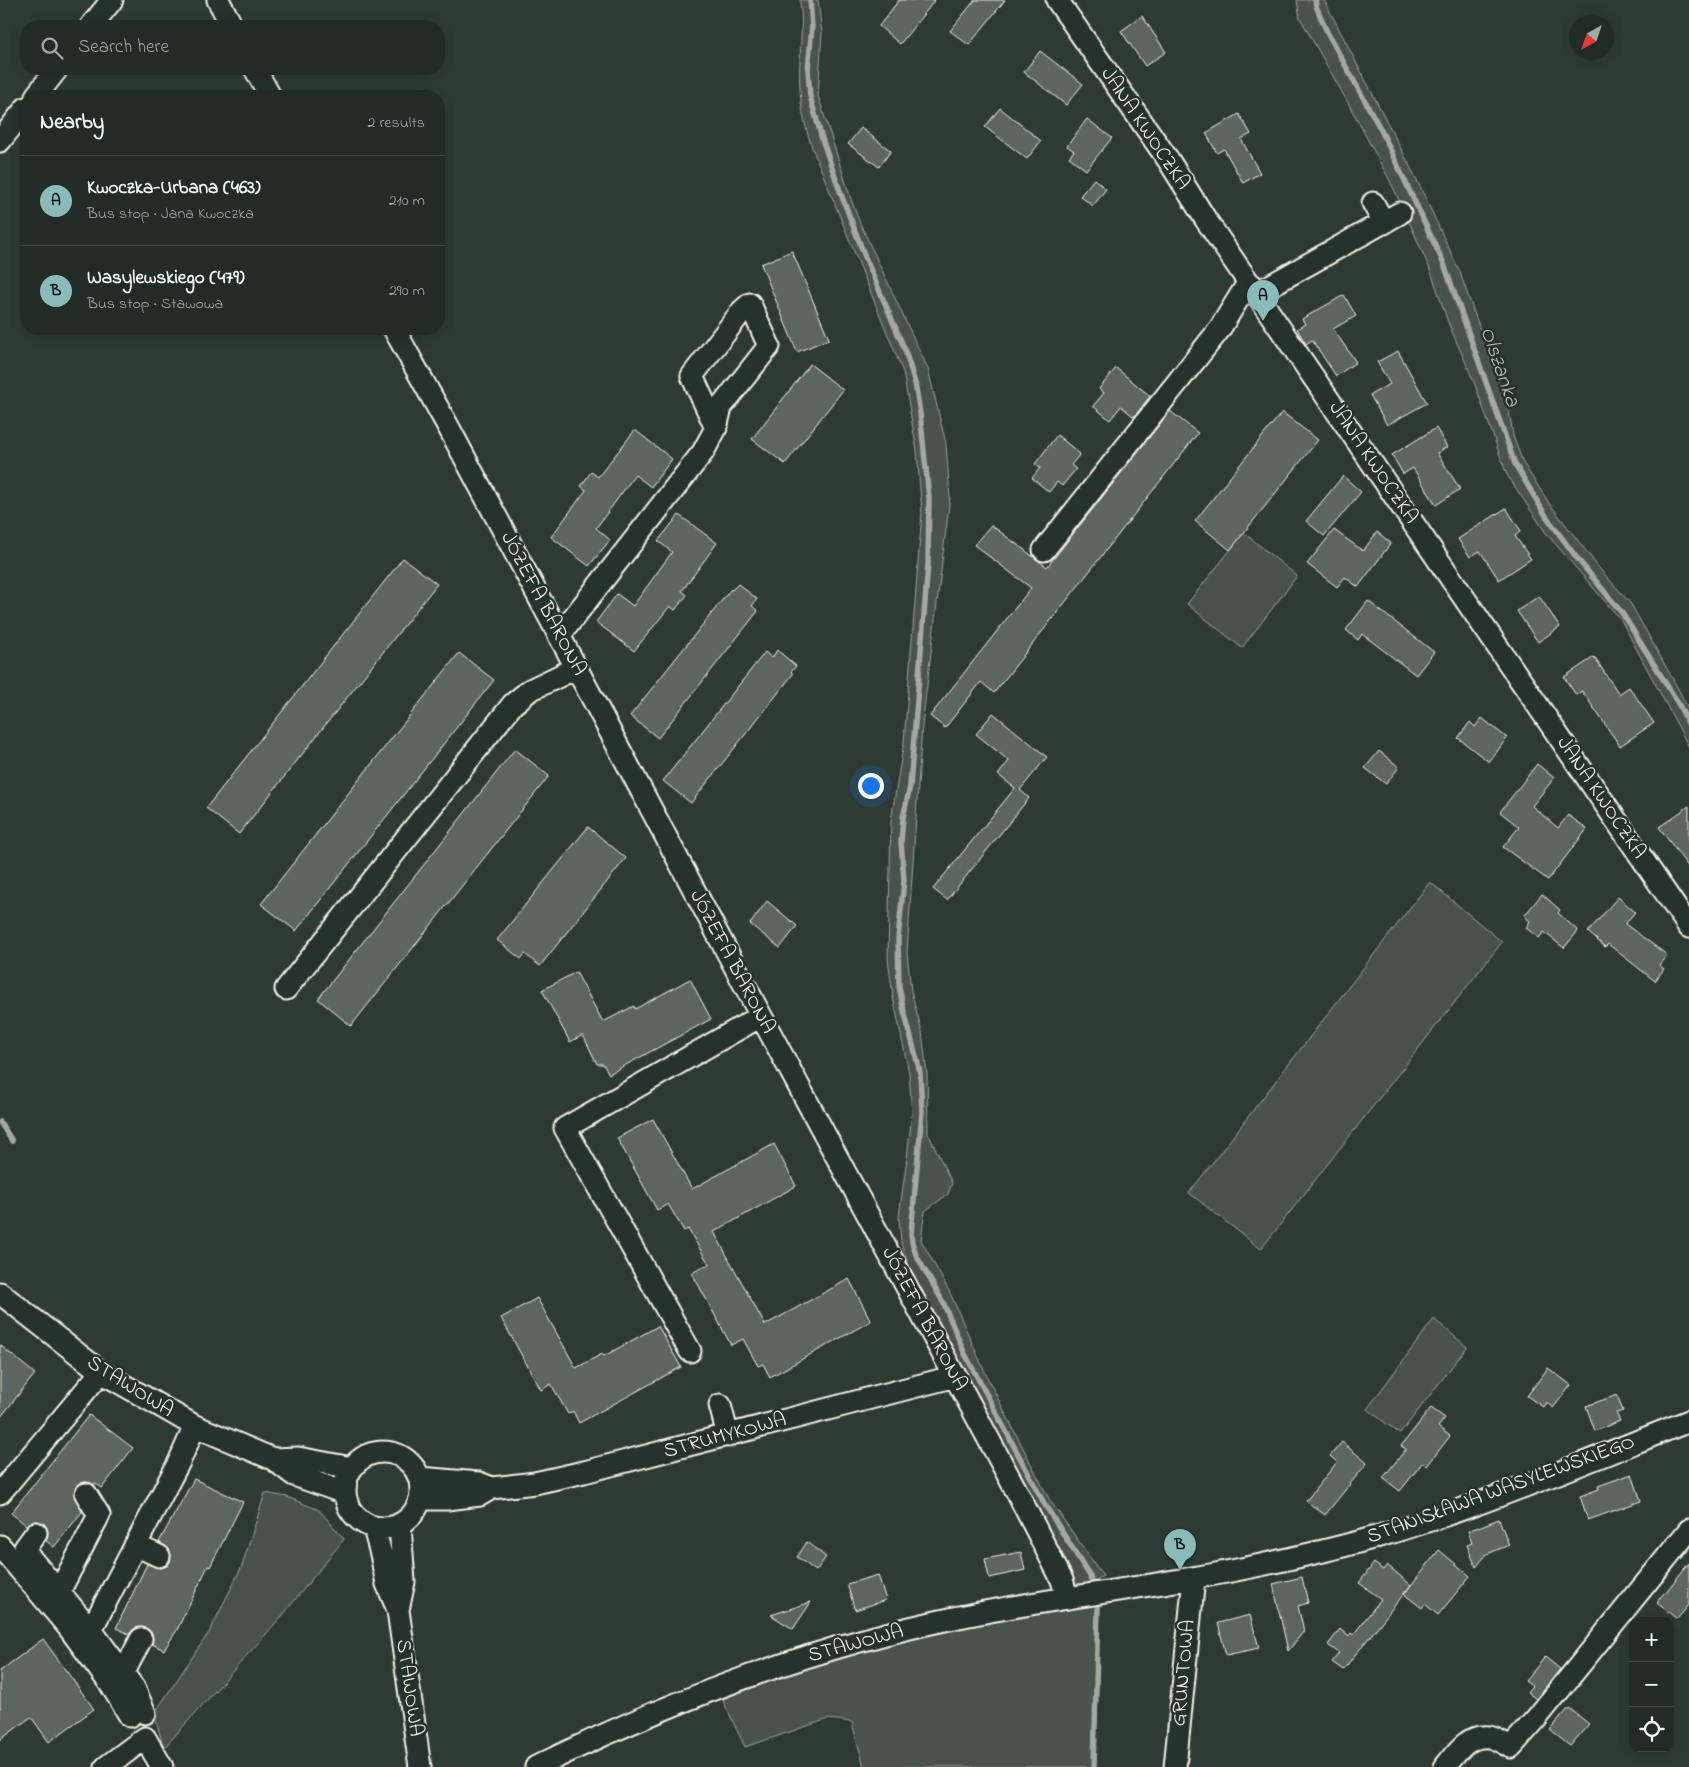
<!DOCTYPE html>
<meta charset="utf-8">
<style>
:root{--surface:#222c27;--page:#2e3833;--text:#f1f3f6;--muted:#a2a7a7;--line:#3f4844;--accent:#8bbbb9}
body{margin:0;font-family:"Indie Flower",sans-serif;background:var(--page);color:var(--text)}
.controls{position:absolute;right:15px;bottom:15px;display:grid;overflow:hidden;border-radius:10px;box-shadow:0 2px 12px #0003}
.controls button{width:45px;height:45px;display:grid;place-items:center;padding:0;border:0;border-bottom:1px solid var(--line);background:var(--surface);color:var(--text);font:25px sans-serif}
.compass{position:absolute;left:1569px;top:15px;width:45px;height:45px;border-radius:50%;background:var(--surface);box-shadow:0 2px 12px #0003;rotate:220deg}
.you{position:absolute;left:870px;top:785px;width:18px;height:18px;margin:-12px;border:4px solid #fff;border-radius:50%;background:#1a73e8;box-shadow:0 0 0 8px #1a73e833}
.badge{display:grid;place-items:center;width:32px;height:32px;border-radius:50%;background:var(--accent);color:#111;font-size:16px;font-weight:700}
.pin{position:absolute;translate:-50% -41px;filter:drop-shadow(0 1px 2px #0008)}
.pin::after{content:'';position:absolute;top:26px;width:18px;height:15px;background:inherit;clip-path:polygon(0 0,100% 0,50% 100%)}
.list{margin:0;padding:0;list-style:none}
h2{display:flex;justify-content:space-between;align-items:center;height:65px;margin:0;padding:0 20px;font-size:21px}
h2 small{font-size:16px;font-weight:400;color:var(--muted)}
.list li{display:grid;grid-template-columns:32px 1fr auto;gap:15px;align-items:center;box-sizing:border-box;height:90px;padding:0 20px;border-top:1px solid var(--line)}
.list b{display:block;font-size:19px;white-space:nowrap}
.list p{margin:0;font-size:16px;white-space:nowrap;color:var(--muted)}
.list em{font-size:16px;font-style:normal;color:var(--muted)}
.icon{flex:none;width:28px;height:28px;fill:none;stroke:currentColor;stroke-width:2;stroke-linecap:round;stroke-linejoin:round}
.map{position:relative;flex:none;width:1689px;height:1767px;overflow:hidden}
.search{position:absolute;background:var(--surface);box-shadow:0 2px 12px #0003;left:20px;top:20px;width:425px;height:55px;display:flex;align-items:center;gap:12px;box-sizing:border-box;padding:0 18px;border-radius:20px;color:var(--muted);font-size:19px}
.panel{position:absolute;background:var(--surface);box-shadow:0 2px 12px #0003;left:20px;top:90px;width:425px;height:245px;border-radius:20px}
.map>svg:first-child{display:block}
.green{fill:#48524c;stroke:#9ea29a}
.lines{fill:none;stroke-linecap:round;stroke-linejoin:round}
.stream{stroke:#a4a8a0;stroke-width:5.5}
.building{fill:#5c655e;stroke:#f4f1e8}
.minor-casing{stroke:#f4f1e8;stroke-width:25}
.minor{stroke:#26332d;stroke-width:21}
.labels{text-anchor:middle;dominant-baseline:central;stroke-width:5;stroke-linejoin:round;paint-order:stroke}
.street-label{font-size:21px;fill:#f4f1e8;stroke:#26332d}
.water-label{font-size:22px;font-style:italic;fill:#b8bab2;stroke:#26332d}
</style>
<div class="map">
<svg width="1689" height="1767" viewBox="0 0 1689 1767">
<rect width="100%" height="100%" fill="#2e3b34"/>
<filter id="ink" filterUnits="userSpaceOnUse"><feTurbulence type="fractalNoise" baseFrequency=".02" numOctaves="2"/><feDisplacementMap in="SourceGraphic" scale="10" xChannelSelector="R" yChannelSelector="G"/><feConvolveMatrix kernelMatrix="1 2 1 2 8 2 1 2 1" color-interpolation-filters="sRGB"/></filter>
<g filter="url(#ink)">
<path class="green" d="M800,0H818L822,33L818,96L852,202L860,223L928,369L946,444L950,497L922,726L907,952L911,991L922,1032L927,1074L928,1133L952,1183L948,1194L925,1211L921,1240L950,1293L988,1379L1049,1499L1103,1576L1067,1597L1098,1607L1094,1767H864L852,1722L828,1719L745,1747L717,1688L1066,1597L914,1280L901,1243L899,1216L907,1158L912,1114L909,1073L893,997L888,958L891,820L904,742L922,512L917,451L903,372L813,150C806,130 801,111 800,89C798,60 804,30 800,0Z
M1297,0H1324L1416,178L1459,270L1509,411L1513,436L1523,463L1549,503L1599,568L1631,604L1676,685L1689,710V747L1621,620L1546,533L1507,475L1474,382L1448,322L1431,272L1407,217L1390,181L1347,101L1300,18Z
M1244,533L1297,576L1242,648L1187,604Z
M1430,882L1502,942L1261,1249L1189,1193Z
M1434,1319L1467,1347L1400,1434L1367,1409Z
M265,1493L287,1497L319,1510L344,1539L282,1616L164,1748L154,1714L210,1631L242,1566Z"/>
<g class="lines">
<path class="stream" d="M810,0L812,26L808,70L810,96L822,139L841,194L865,257L905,350L915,383L920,413L929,498L928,565L910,786L903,818L901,842L904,880L898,939L899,986L903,1007L920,1072L922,1112L911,1233L912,1242L916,1255L943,1302L964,1352L1045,1505L1090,1576L1098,1607L1094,1767
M1315,0L1316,6L1327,32L1381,130L1444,264L1515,464L1546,516L1576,557L1622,613L1678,703L1689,725
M0,1122L12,1141"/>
</g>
<path class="building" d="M899,0H935L900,44L879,26Z
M975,0H1005L969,45L950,31Z
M1142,16L1166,52L1145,66L1121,31Z
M1040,51L1083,84L1066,105L1024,72Z
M1000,108L1041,141L1027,159L985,127Z
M1239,114L1251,134L1241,139L1260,173L1243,183L1224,149L1217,153L1206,133Z
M1087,119L1112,138L1086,170L1069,157L1074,151L1067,146Z
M861,128L891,151L879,167L848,144Z
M1094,179L1106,189L1093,206L1080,196Z
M792,251L829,339L797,352L761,264Z
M1344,295L1356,316L1333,329L1356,362L1336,376L1312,340L1306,344L1297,329L1305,324L1302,319Z
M1398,351L1427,403L1387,425L1370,395L1390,384L1377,362Z
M810,364L843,390L785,464L752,439Z
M1116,368L1150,396L1134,417L1121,406L1110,420L1093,406L1104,393L1099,389Z
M1170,411L1198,433L994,693L981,682L945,728L930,716L1031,588L974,545L991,525L1047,567Z
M1282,412L1318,440L1230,550L1195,521Z
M1436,428L1447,447L1437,453L1460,489L1436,505L1413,468L1403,474L1392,455Z
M635,430L672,459L651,487L635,475L596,528L610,540L589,566L551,537L586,490L581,486L591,472L598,477Z
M1057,435L1080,454L1071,465L1076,469L1062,486L1057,482L1049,492L1032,478L1040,468L1035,464Z
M1343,476L1361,492L1324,536L1306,521Z
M1506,508L1521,531L1515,536L1531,559L1499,580L1480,551L1470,557L1458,539Z
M679,515L717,543L682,591L687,595L675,610L670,606L634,651L596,622L617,594L633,606L672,552L658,541Z
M1334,530L1363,551L1377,532L1391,543L1358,587L1345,577L1337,587L1307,564Z
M403,558L437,584L239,834L206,808Z
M738,584L757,599L752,606L758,611L658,738L630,716L731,589L732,590Z
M1539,596L1560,627L1538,642L1517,611Z
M1368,601L1434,652L1416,675L1362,634L1358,640L1346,630Z
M777,650L796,666L791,672L793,674L691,803L663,781L765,652L772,658Z
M459,653L494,680L296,931L261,904Z
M1594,657L1619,694L1629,687L1654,723L1620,746L1582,691L1576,695L1564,677Z
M993,713L1047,757L1020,790L1029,798L947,900L933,889L1015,788L998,775L1009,761L976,734Z
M1482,718L1507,738L1489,762L1458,738L1470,722L1475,727Z
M515,749L549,776L351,1026L318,999Z
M1379,751L1399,767L1386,784L1365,768Z
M1537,764L1554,778L1532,806L1558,828L1568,815L1587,829L1548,880L1503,847L1519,827L1500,812Z
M1689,806V868L1659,827Z
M588,827L626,858L540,966L525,954L521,959L497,940Z
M1542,894L1560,910L1558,913L1578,931L1564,948L1544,932L1539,938L1526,928L1530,921L1524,916Z
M1618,897L1635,912L1625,924L1667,955L1659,965L1664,969L1655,981L1608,944L1605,947L1588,932Z
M767,901L797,926L780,948L750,924Z
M576,972L603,1022L634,1006L635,1009L690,979L711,1019L609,1074L603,1064H597L583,1035L570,1042L542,990Z
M653,1119L692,1189L774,1144L796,1186L714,1232L765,1325L849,1279L871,1321L770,1377L763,1364L758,1366L743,1339L731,1345L692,1273L709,1264L688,1229L684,1231L668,1204L657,1210L617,1138Z
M537,1298L576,1368L602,1354L604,1356L658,1326L681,1367L579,1423L573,1411L568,1414L551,1384L541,1390L501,1318Z
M0,1345L35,1374L0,1418Z
M1548,1368L1571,1385L1553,1408L1546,1402L1543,1407L1527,1396Z
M1617,1395L1623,1411L1616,1413L1620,1421L1595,1431L1586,1406Z
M1431,1408L1445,1418L1438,1427L1450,1436L1427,1466L1423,1462L1400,1491L1383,1478L1406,1449L1401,1446Z
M89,1415L133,1448L102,1488L95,1483L94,1485L86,1482L80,1483L75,1488L74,1495L82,1512L54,1547L46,1541L48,1534L47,1528L44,1523L37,1521L31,1522L26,1525L11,1513Z
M1342,1442L1367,1463L1325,1515L1306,1501L1337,1462L1330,1456Z
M1632,1474L1641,1501L1588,1520L1580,1496L1599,1489L1598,1486Z
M194,1479L243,1502L210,1567L208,1566L177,1630L164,1650L152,1644L153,1639L152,1633L146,1628L141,1627L135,1628L129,1634L116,1628L147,1564L161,1568L167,1566L170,1562L171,1555L169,1549L159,1542Z
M1499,1519L1509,1545L1487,1554L1476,1567L1467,1545L1472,1543L1468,1531Z
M807,1542L826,1557L816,1571L797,1557Z
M1439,1550L1470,1576L1438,1615L1425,1604L1422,1608L1404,1594Z
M1021,1552L1025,1570L989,1578L985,1559Z
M1374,1563L1383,1570L1387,1565L1411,1585L1343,1670L1332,1662L1339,1653L1328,1645L1340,1629L1348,1636L1351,1633L1353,1635L1381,1599L1359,1583Z
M1689,1563V1605L1677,1619L1657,1603Z
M878,1575L886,1600L855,1610L847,1584Z
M1302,1577L1308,1603L1298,1606L1304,1631L1288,1651L1273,1584Z
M811,1602L793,1629L771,1615Z
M1250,1615L1259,1648L1226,1655L1218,1623Z
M43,1639L94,1709L49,1742L31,1717L0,1740V1671Z
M1545,1657L1560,1669L1536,1699L1527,1692L1532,1686L1525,1681Z
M1569,1708L1589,1724L1570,1746L1550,1730Z"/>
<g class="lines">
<g class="minor-casing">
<path id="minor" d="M218,0L232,26
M1057,0L1169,161L1206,220L1689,927
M91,26L112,0
M255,69L270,96
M36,96L57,69
M0,141L26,108
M1373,203L1384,223
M1257,293L1400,213
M394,329L449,428L761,1016L1016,1490L1062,1580L1067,1597
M1044,550L1219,330L1243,291L1251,284
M559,636L703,452L716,428L721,407L769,346L750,304L742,311L692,376L716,428
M286,989L513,704L530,690L576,668
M0,1293L101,1372L195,1426L273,1459L294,1475L345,1493
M690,1351L565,1128L761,1016
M720,1405L728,1436
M345 1490a38 38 0 1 1 76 0a38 38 0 1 1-76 0Z
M273,1459L298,1458L352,1468
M419,1478L479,1483L492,1488
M0,1493L101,1372
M421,1499H447L480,1495L492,1488L535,1483L584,1472L956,1376
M374,1528L381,1554L387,1584L398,1610L420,1767
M36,1533L25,1548L27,1554L91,1630
M135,1545L159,1556
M0,1546L69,1628L111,1685L130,1716
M59,1592L99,1515L86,1494
M398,1610L404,1582L400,1525
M123,1674L141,1639
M145,1713L134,1688L91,1630L179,1462L195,1426
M106,1767L145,1738L162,1767
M536,1767C670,1701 812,1647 959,1617C1036,1601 1114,1592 1192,1578C1236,1571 1280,1561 1323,1551C1449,1521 1569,1468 1689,1421
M1175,1767L1194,1578
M1445,1767C1457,1752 1467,1735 1489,1737C1496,1738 1504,1744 1511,1747L1535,1720L1689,1530"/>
</g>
<use href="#minor" class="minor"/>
</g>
</g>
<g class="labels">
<g class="street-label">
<text transform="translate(1145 129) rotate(56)">JANA KWOCZKA</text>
<text transform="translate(1373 463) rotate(56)">JANA KWOCZKA</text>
<text transform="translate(543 604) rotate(62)">JÓZEFA BARONA</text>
<text transform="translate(1601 798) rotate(56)">JANA KWOCZKA</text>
<text transform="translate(732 962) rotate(62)">JÓZEFA BARONA</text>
<text transform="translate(924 1319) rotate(62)">JÓZEFA BARONA</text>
<text transform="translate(130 1387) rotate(32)">STAWOWA</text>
<text transform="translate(725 1436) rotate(-15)">STRUMYKOWA</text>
<text transform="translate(1501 1490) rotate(-20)">STANISŁAWA WASYLEWSKIEGO</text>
<text transform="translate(856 1644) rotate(-15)">STAWOWA</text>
<text transform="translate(1184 1673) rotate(-85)">GRUNTOWA</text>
<text transform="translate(409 1688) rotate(82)">STAWOWA</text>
</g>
<g class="water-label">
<text transform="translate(1499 367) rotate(71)">Olszanka</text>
</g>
</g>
</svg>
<div class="controls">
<button>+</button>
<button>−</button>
<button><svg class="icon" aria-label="locate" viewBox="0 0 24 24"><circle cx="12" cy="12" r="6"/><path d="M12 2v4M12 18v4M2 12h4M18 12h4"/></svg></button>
</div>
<svg class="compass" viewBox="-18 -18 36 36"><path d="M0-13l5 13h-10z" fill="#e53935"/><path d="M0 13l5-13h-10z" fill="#a2a7a7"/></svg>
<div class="you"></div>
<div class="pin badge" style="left:1263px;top:321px">A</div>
<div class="pin badge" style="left:1180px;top:1570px">B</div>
<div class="search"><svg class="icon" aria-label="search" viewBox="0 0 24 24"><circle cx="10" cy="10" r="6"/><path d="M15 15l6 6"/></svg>Search here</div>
<section class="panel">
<h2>Nearby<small>2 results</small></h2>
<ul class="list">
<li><span class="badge">A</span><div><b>Kwoczka-Urbana (463)</b><p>Bus stop · Jana Kwoczka</p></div><em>210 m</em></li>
<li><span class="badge">B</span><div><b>Wasylewskiego (479)</b><p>Bus stop · Stawowa</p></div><em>290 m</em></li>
</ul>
</section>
</div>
